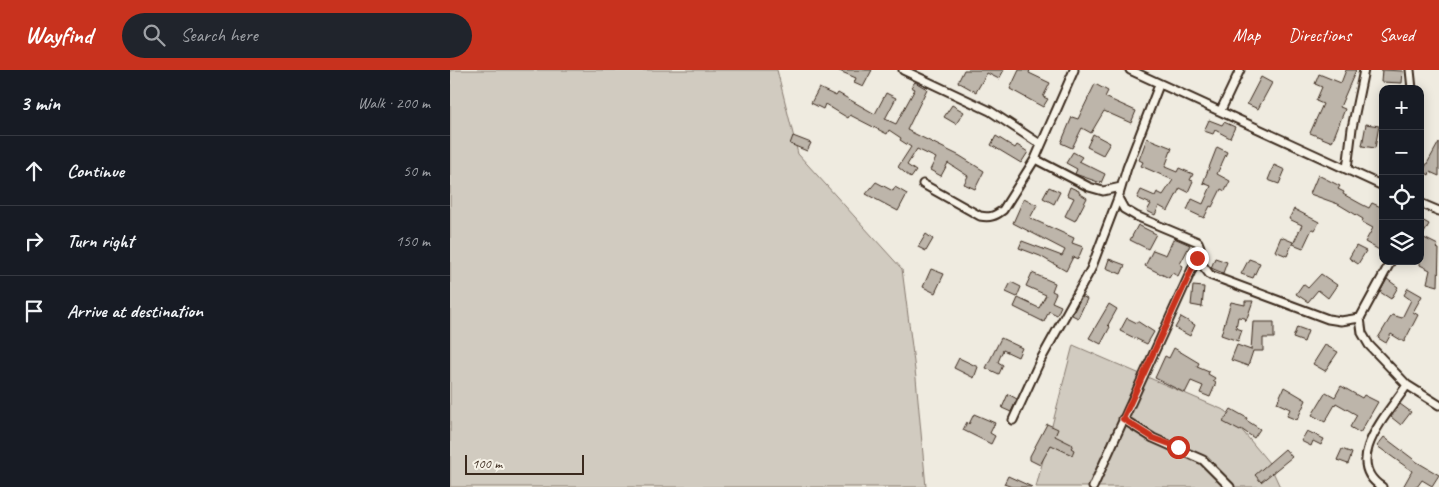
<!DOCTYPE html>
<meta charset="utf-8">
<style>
:root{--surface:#171b24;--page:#20242c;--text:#f1f3f6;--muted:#9ea1a6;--line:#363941;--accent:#c8321e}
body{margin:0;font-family:Caveat,sans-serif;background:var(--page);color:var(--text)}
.controls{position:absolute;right:15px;top:15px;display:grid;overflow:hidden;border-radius:10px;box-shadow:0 2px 12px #0003}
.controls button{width:45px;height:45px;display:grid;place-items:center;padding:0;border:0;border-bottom:1px solid var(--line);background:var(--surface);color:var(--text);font:25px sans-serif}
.scale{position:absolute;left:15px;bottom:12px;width:119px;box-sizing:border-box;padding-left:5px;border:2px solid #3b2a1e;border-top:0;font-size:14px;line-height:18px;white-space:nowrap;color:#3b2a1e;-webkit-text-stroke:4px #f7f3e8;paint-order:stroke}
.stop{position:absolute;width:15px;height:15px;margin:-11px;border:4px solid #c8321e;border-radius:50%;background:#fff}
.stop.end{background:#c8321e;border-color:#fff;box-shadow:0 1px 5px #0008}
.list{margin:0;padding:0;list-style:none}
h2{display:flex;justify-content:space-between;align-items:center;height:65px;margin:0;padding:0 20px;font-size:21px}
h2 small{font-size:16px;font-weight:400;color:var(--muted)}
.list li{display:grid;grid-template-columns:32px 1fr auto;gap:15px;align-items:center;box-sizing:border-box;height:70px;padding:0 20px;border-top:1px solid var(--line)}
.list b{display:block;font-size:19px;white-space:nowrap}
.list em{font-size:16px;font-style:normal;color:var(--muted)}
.icon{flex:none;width:28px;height:28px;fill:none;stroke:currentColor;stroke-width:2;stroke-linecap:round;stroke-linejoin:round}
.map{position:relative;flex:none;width:989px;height:417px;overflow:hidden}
header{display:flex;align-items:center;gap:30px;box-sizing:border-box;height:70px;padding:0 25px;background:var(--accent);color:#fff}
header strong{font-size:24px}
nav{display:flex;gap:28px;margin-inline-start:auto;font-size:18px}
.search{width:350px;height:45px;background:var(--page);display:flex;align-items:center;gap:12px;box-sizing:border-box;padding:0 18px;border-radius:28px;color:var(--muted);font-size:19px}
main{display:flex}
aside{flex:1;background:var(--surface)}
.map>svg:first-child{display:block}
.green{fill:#d1cbc0;stroke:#867a6f}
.building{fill:#bdb5aa;stroke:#3b2a1e}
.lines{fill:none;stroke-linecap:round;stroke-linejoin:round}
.minor-casing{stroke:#3b2a1e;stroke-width:11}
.minor{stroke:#f7f3e8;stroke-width:7}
.route{stroke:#c8321e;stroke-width:6}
</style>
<header>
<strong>Wayfind</strong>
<div class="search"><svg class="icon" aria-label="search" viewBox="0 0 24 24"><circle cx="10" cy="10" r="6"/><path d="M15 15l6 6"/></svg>Search here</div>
<nav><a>Map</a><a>Directions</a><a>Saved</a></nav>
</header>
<main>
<aside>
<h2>3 min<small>Walk · 200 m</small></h2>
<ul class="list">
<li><svg class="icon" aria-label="ahead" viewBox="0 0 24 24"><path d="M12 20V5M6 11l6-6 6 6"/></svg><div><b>Continue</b></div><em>50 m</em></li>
<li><svg class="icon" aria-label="right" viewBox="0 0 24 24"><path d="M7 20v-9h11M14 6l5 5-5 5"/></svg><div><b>Turn right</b></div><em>150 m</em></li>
<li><svg class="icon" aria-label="arrive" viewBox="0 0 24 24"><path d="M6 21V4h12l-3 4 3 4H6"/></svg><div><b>Arrive at destination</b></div></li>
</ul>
</aside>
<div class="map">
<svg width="989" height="417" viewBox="0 0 989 417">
<rect width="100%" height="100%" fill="#efebe0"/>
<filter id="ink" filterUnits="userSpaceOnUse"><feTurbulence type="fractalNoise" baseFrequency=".02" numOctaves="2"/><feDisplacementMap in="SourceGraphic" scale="10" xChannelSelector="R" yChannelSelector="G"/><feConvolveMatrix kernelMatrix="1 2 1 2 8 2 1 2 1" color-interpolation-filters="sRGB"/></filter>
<g filter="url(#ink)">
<path class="green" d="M0,0H327L348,84L452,199L466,308L476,417H0Z
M623,275L776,341L819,393L830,417H586Z"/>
<path class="building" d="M387,0H422L413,17L404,13L406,8Z
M514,0H554L549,9L537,3L526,22L508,12Z
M569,0H580L579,3L600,13L593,27L598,29L593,37L560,19Z
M896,0H906L890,37L895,39L882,72L860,63L873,34L866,31L872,17L865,14L869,4L891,13Z
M932,0L953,1L952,13L931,12Z
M811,7L822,13L808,39L797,34Z
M465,12L477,19L457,60L510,86L534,101L525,119L514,114L518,106L498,93L491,106L480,100L486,88L467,79L457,95L466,101L461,108L448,97L461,77L450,70L451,68L439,60L437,64L400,45L398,48L375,34L373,39L361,33L369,18L386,26L388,23L425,44L436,23L446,28L435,49L446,54L465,19L461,17Z
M645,14L658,21L655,27L686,41L681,53L654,41L641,63L632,58L622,78L611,73L622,47L628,49Z
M502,35L514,42L506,54L494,47Z
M759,50L772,55L774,52L785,57L780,68L765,60L763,64L754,61Z
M916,54L929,56L925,78L912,76Z
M643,64L660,73L653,85L637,77Z
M343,66L361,73L357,81L340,74Z
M546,66L565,78L567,75L578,82L571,93L541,75Z
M697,68L722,78L715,97L727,102L729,98L743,104L740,110L743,111L738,122L730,118L718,141L709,136L705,145L697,141L701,134L687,128L691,120L705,126L707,122L713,125L723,110L691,96L693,92L689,90Z
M989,72V106L980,102L979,105L973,101Z
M767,77L777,82L767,104L780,111L775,121L771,119L762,137L760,136L754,148L737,140L742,129L753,134L761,116L753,113Z
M623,82L632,87L629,91L655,104L651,113L625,104L627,99L616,93Z
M824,95L835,100L829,114L818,110Z
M868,105L890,116L888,119L894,122L893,124L911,134L919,138L922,133L933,138V182L915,172L923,158L912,152L913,149L888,134L860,124Z
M426,112L443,121L445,117L457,124L448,141L416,124Z
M599,117L610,122L604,134L593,128Z
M620,117L629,121V123L637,128L625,151L615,146L624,128L617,125Z
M574,128L587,135L580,148L624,168L622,173L633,177L628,189L623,187L616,201L590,186L569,178L572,171L612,186L615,180L563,153Z
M844,139L869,152L865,160L862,159L853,178L843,174L852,155L839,149Z
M970,149L979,154L972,167L988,175L986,178L989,179L988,216L977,213L980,200L970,195Z
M688,155L706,164L698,179L680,170Z
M476,164L483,169L476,181L468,177Z
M831,167L843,172L837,186L825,181Z
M724,168L740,175L730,194L733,196L728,206L722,203L719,208L695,196L703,180L716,185Z
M906,176L916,181L908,194L899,188Z
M765,188L777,192L773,203L761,198Z
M659,189L675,195L671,204L656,198Z
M799,189L810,193L803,208L791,204Z
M481,199L494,204L485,223L473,217Z
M582,203L605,213L602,221L606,223L602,232L611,236L607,245L599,241L594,252L564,237L568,228L589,238L596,225L576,216Z
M871,204L887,215L878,228L868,220L858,232L846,224L853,214L858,218Z
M937,209L948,217L941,229L930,222Z
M561,212L571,217L567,227L556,222Z
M743,216L754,217L752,237L741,235Z
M958,218L972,226L963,242L968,245L954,272L941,264L936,273L928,268L942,245L952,248L961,230L954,225Z
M632,226L637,229L628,248L622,245Z
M795,231H803L796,251L795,248L788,247L786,258L792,260L788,271L771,265L781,232L795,235Z
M659,234L667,239L658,255L660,257L651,274L639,268Z
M731,247L745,255L740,266L725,258Z
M677,248L687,253V251L704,262L697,274L670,261Z
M803,252H824V268H813V281H803L798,296L781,290L787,275L801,280Z
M847,257L858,261L854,272L843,268Z
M551,268L572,278L568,287L553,280L548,292L553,295L549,304L536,298Z
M875,275L888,282L875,301L863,294Z
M724,278L749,293L747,297L759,302L758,304L765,308L763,311L766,313L760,327L750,323L753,316L741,311L735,323L705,308L715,286L719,288Z
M509,288L528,297L524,308L504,298Z
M891,316L912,328L914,325L928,332L910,363L900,357L907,345L886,333L875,352L862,345L876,322L885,327Z
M834,317L856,330L847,350L837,346L840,339L827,333Z
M558,324L567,329L561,342L552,338Z
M950,334L961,342L951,355L941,347Z
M781,339L797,348L796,350L810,359L804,368L791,359L790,361L773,352Z
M524,344L545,353L540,363L545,366L541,374L513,360L517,352L519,354Z
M597,354L608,359L605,366L623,375L621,378L624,380L622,385L601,375L590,395L580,390V386Z
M857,361L874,369L871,375L863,371L861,376L851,371Z
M934,367L967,392L989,405L982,416L972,410L967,417H953L962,401L927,376Z
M835,379L842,387L811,412L805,405Z
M892,379L902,383L898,394L887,390Z
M558,406L582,417H562L554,414Z"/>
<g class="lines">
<g class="minor-casing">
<path id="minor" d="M453,0L540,41L590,74
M680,0L933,116
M960,0L962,19
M771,40L790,0
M585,89L624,0
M897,99L902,58L914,0
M473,114L530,146C540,148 545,146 553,140L585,89L639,117L653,121L671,117
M668,128L674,139L686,146L748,172L750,177L747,188L760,205L878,249L891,251L910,248
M970,133L989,141
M941,191L910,248L912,263L919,275L957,315L989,335
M673,349L703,368L753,390L780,417
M563,350L590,291L641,199L668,128L677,98L709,15
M643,417L747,188
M932,417C891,391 939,343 957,315"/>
</g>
<use href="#minor" class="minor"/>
</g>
</g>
<g class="lines" filter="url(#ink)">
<path class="route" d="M728,377L703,368L673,349L747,188"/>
</g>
</svg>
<div class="controls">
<button>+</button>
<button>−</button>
<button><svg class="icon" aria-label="locate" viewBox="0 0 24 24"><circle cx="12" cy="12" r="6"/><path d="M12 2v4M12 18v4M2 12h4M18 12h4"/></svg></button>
<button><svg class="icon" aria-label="layers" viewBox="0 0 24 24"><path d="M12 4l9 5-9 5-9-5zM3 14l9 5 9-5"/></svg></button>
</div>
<div class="scale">100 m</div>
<div class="stop" style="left:728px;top:377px"></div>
<div class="stop end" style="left:747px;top:188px"></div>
</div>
</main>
